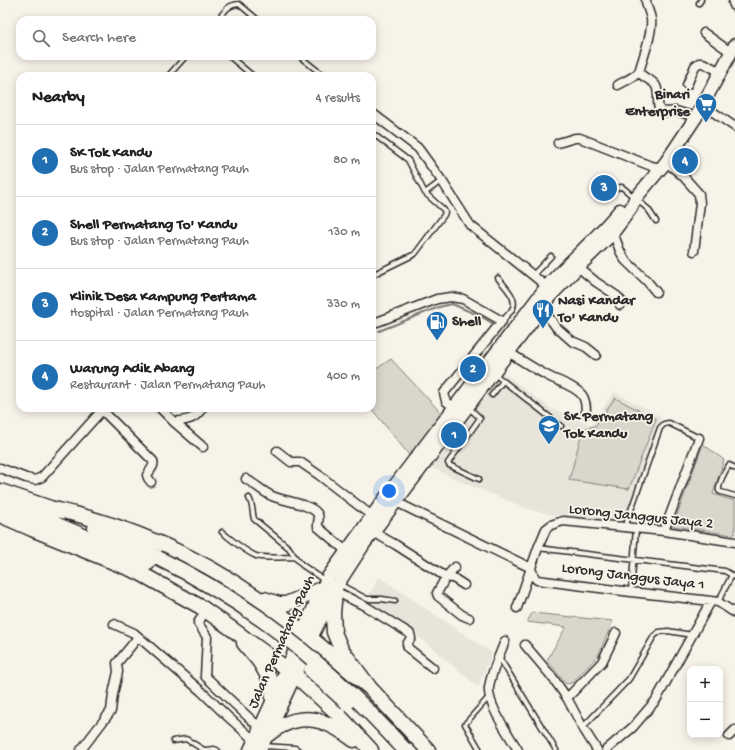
<!DOCTYPE html>
<meta charset="utf-8">
<style>
:root{--surface:#fff;--page:#f2f2f2;--text:#202124;--muted:#757577;--line:#e0e0e0;--accent:#1f6fb2}
body{margin:0;font-family:"Gochi Hand",sans-serif;background:var(--page);color:var(--text)}
.controls{position:absolute;right:12px;bottom:12px;display:grid;overflow:hidden;border-radius:8px;box-shadow:0 2px 10px #0003}
.controls button{width:36px;height:36px;display:grid;place-items:center;padding:0;border:0;border-bottom:1px solid var(--line);background:var(--surface);color:var(--text);font:20px sans-serif}
.you{position:absolute;left:389px;top:491px;width:14px;height:14px;margin:-10px;border:3px solid #fff;border-radius:50%;background:#1a73e8;box-shadow:0 0 0 6px #1a73e833}
.badge{display:grid;place-items:center;width:26px;height:26px;border-radius:50%;background:var(--accent);color:#fff;font-size:13px;font-weight:700}
.pin{position:absolute;translate:-50% -50%;border:2px solid #fff;box-shadow:0 1px 4px #0006}
.list{margin:0;padding:0;list-style:none}
h2{display:flex;justify-content:space-between;align-items:center;height:52px;margin:0;padding:0 16px;font-size:17px}
h2 small{font-size:13px;font-weight:400;color:var(--muted)}
.list li{display:grid;grid-template-columns:26px 1fr auto;gap:12px;align-items:center;box-sizing:border-box;height:72px;padding:0 16px;border-top:1px solid var(--line)}
.list b{display:block;font-size:15px;white-space:nowrap}
.list p{margin:0;font-size:13px;white-space:nowrap;color:var(--muted)}
.list em{font-size:13px;font-style:normal;color:var(--muted)}
.icon{flex:none;width:22px;height:22px;fill:none;stroke:currentColor;stroke-width:2;stroke-linecap:round;stroke-linejoin:round}
.map{position:relative;flex:none;width:735px;height:750px;overflow:hidden}
.search{position:absolute;background:var(--surface);box-shadow:0 2px 10px #0003;left:16px;top:16px;width:360px;height:44px;display:flex;align-items:center;gap:10px;box-sizing:border-box;padding:0 14px;border-radius:12px;color:var(--muted);font-size:15px}
.panel{position:absolute;background:var(--surface);box-shadow:0 2px 10px #0003;left:16px;top:72px;width:360px;height:340px;border-radius:12px}
.map>svg:first-child{display:block}
.built{fill:#e8e4da}
.green{fill:#dad6cc;stroke:#82807c}
.lines{fill:none;stroke-linecap:round;stroke-linejoin:round}
.stream{stroke:#7a7874;stroke-width:2}
.lane-casing{stroke:#2b2b2b;stroke-width:7}
.street-casing{stroke:#2b2b2b;stroke-width:11}
.primary-casing{stroke:#2b2b2b;stroke-width:15}
.highway-casing{stroke:#2b2b2b;stroke-width:17}
.lane{stroke:#f7f3e8;stroke-width:4}
.street{stroke:#f7f3e8;stroke-width:8}
.primary{stroke:#f7f3e8;stroke-width:12}
.highway{stroke:#f7f3e8;stroke-width:14}
.highway-bridge-casing{stroke:#2b2b2b;stroke-width:17;stroke-linecap:butt}
.highway-bridge{stroke:#f7f3e8;stroke-width:14}
.labels{text-anchor:middle;dominant-baseline:central;stroke-width:3.5;stroke-linejoin:round;paint-order:stroke}
.poi-label{font-size:15px;font-weight:bold;fill:#2b2b2b;stroke:#f7f3e8;text-anchor:start}
.street-label{font-size:15px;fill:#2b2b2b;stroke:#f7f3e8}
</style>
<div class="map">
<svg width="735" height="750" viewBox="0 0 735 750">
<rect width="100%" height="100%" fill="#f7f3e8"/>
<filter id="ink" filterUnits="userSpaceOnUse"><feTurbulence type="fractalNoise" baseFrequency=".025" numOctaves="2"/><feDisplacementMap in="SourceGraphic" scale="8" xChannelSelector="R" yChannelSelector="G"/><feConvolveMatrix kernelMatrix="1 2 1 2 8 2 1 2 1" color-interpolation-filters="sRGB"/></filter>
<g filter="url(#ink)">
<path class="built" d="M502,372L550,408L592,425L614,392L662,417L623,523L560,516L531,510L462,482L430,467Z
M379,577L492,653L478,687L413,632L365,602Z"/>
<path class="green" d="M391,359L443,415L409,455L371,408H372V372Z
M615,398L656,419L629,489L569,480L583,429L595,426Z
M703,444L724,460L713,494L735,501V534L733,535L673,526Z
M532,613L613,621L598,656L572,683L566,684L547,660L566,627L527,622Z"/>
<g class="lines">
<path class="stream" d="M379,331L439,307L452,304L480,316L492,323"/>
<g class="lane-casing">
<path id="lane" d="M699,3L701,0
M218,20C225,11 227,5 239,4L258,20
M229,56L253,76
M299,56L324,76
M170,76L169,75L186,56
M372,133L408,160L425,193L441,181
M606,197L616,188L622,187L648,209L656,221
M372,275L415,254L444,215L445,212L443,209L425,193
M533,275L551,256
M498,278C505,287 520,300 511,311C508,315 505,318 502,321
M493,373L561,426
M492,395L503,381
M468,407L480,418L448,463L449,465L479,479
M735,468L729,465C725,471 718,484 719,491L721,492L735,496
M249,498C253,505 252,511 254,519L289,548L295,557L302,565L324,580
M625,527L660,428L664,424L669,423L699,438
M222,532C232,540 244,551 256,556C267,559 283,557 295,557
M538,548L725,571L735,577
M339,584L367,599H382L395,601
M631,592L636,528
M718,602L732,575
M499,657L556,750
M583,727L629,679L654,636L659,632L668,631L692,635
M173,741L186,739L204,750
M264,746L295,748L298,750
M205,750L214,749L217,750
M480,750L465,724L489,697"/>
</g>
<g class="street-casing">
<path id="street" d="M735,0L733,3L735,7
M704,33L732,53
M639,72C644,79 653,80 656,86C660,94 656,105 660,111L667,112L676,111L696,117
M618,85C625,81 633,78 639,72C643,57 653,33 651,19C650,12 646,7 646,0
M687,85L695,66L699,63H703L721,72
M703,105L735,127
M372,113L418,148L442,181L470,225L550,289
M558,143L575,138H580L651,166L661,168
M666,162L683,176L699,194L700,203L694,251
M612,234L616,240L620,251L625,260L647,281L656,292
M578,267L596,282L617,296L622,302L620,305
M540,310L548,316L556,327L572,341L586,347L596,355
M372,321L377,322L437,299L451,297L463,299L502,321L444,393L446,401L457,410
M509,352C521,361 534,368 546,375C557,381 575,386 582,395C586,400 586,407 586,413
M160,408L174,422L203,447
M102,410L153,461C155,466 150,470 147,475L148,478L151,482
M174,422C187,420 195,420 202,408
M277,451L291,462H300L319,475L372,516
M0,468L26,478L35,480L42,477L104,408
M246,479C255,484 263,492 272,496C282,501 314,504 318,515C320,519 317,523 318,527L346,551
M392,500L531,568L534,577L537,580L631,592L711,601L718,602L735,613
M664,531L699,438
M373,532L396,545L446,577L453,578L464,585
M455,567L446,577L437,593L438,596L462,615L469,618
M335,591L365,606L409,633L410,634L411,638L407,644L408,648L433,668
M517,608L538,548L546,529L551,525L563,521L664,531L735,542
M206,610L198,623L207,637L205,676L260,728
M114,624L134,633L201,691L227,716L255,741
M505,641C500,654 490,675 489,688C487,704 509,735 518,750
M525,645L553,678L567,698L583,728L597,750
M567,698L602,662L616,633
M729,736L735,730
M81,750L111,711L113,694L118,672L117,663L131,646L138,637
M606,750L633,727L656,700L711,601"/>
</g>
<g class="primary-casing">
<path id="primary" d="M250,750L273,700L322,589L328,577L386,497L547,286C571,260 598,237 620,210
M260,750L295,675L311,638L338,584L364,544L554,292L578,267L612,234L631,208L635,199L666,162L696,117L735,45"/>
</g>
<g class="highway-casing">
<path id="highway" d="M0,491L50,508L58,511
M0,504L41,518L148,563
M50,508C123,524 194,554 256,597C296,624 333,657 370,688
M0,515L32,529L138,572L201,607L232,629L295,675L336,712L371,750
M95,528L158,558
M335,591L333,613L334,632L341,649L370,688L428,750
M264,599L279,604H286L322,589
M244,643L259,661L272,683L273,700
M267,735C272,732 277,727 283,725C310,712 332,723 354,740"/>
</g>
<use href="#lane" class="lane"/>
<use href="#street" class="street"/>
<use href="#primary" class="primary"/>
<use href="#highway" class="highway"/>
<g class="highway-bridge-casing">
<path id="highway-bridge" d="M158,558C215,586 270,622 318,664C349,690 377,720 405,750
M311,670L347,703"/>
</g>
<use href="#highway-bridge" class="highway-bridge"/>
</g>
</g>
<defs>
<g id="supermarket-pin" transform="scale(1.15)"><path d="M0 17L-7.5 6A9.5 9.5 0 1 1 7.5 6Z" fill="#1f6fb2" stroke="#f7f3e8"/><path d="M-6-5.5h2.5l.6 2H6L4.5 2H-2.5L-4.4-4H-6ZM-1.5 3.2a1.3 1.3 0 1 0 .1 0ZM3 3.2a1.3 1.3 0 1 0 .1 0Z" fill="#fff"/></g>
<g id="restaurant-pin" transform="scale(1.15)"><path d="M0 17L-7.5 6A9.5 9.5 0 1 1 7.5 6Z" fill="#1f6fb2" stroke="#f7f3e8"/><path d="M-5-6h1v4h1v-4h1v4h1v-4h1v5L-1.5 .5V6h-2V.5L-5-1ZM5-6V6H3V1.5H1.5Q1.5-4 5-6Z" fill="#fff"/></g>
<g id="fuel-pin" transform="scale(1.15)"><path d="M0 17L-7.5 6A9.5 9.5 0 1 1 7.5 6Z" fill="#1f6fb2" stroke="#f7f3e8"/><path d="M-5.5-6h7V0h2V4h1.3V-2.5L3-4.5l.8-.8L6-3V5H2.5V1h-1V6h-7ZM-4.2-4.7v3.2H.2V-4.7Z" fill="#fff"/></g>
<g id="school-pin" transform="scale(1.15)"><path d="M0 17L-7.5 6A9.5 9.5 0 1 1 7.5 6Z" fill="#1f6fb2" stroke="#f7f3e8"/><path d="M0-5L7-2L0 1L-7-2ZM-4 1L0 2.5L4 1V4Q0 6-4 4Z" fill="#fff"/></g>
</defs>
<g fill-rule="evenodd">
<use href="#supermarket-pin" x="706" y="104"/>
<use href="#restaurant-pin" x="543" y="310"/>
<use href="#fuel-pin" x="437" y="322"/>
<use href="#school-pin" x="549" y="426"/>
</g>
<g class="labels">
<g class="poi-label">
<text x="690" y="95" text-anchor="end">Binari<tspan x="690" dy="17">Enterprise</tspan></text>
<text x="558" y="301">Nasi Kandar<tspan x="558" dy="17">To' Kandu</tspan></text>
<text x="452" y="322">Shell</text>
<text x="564" y="417">SK Permatang<tspan x="564" dy="17">Tok Kandu</tspan></text>
</g>
<g class="street-label">
<text transform="translate(641 517) rotate(6)">Lorong Janggus Jaya 2</text>
<text transform="translate(633 577) rotate(7)">Lorong Janggus Jaya 1</text>
<text transform="translate(282 642) rotate(-66)">Jalan Permatang Pauh</text>
</g>
</g>
</svg>
<div class="controls">
<button>+</button>
<button>−</button>
</div>
<div class="you"></div>
<div class="pin badge" style="left:454px;top:435px">1</div>
<div class="pin badge" style="left:473px;top:369px">2</div>
<div class="pin badge" style="left:604px;top:188px">3</div>
<div class="pin badge" style="left:685px;top:161px">4</div>
<div class="search"><svg class="icon" aria-label="search" viewBox="0 0 24 24"><circle cx="10" cy="10" r="6"/><path d="M15 15l6 6"/></svg>Search here</div>
<section class="panel">
<h2>Nearby<small>4 results</small></h2>
<ul class="list">
<li><span class="badge">1</span><div><b>SK Tok Kandu</b><p>Bus stop · Jalan Permatang Pauh</p></div><em>80 m</em></li>
<li><span class="badge">2</span><div><b>Shell Permatang To' Kandu</b><p>Bus stop · Jalan Permatang Pauh</p></div><em>130 m</em></li>
<li><span class="badge">3</span><div><b>Klinik Desa Kampung Pertama</b><p>Hospital · Jalan Permatang Pauh</p></div><em>330 m</em></li>
<li><span class="badge">4</span><div><b>Warung Adik Abang</b><p>Restaurant · Jalan Permatang Pauh</p></div><em>400 m</em></li>
</ul>
</section>
</div>
